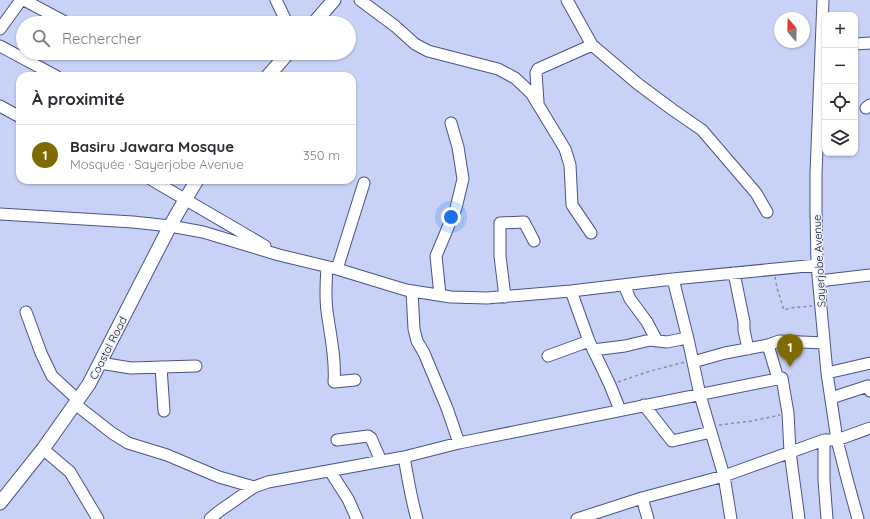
<!DOCTYPE html>
<html lang="fr">
<meta charset="utf-8">
<style>
:root{--surface:#fff;--page:#f2f2f3;--text:#2b2b33;--muted:#7c7c81;--line:#e1e1e2;--accent:#7f6a02}
body{margin:0;font-family:Quicksand,sans-serif;background:var(--page);color:var(--text)}
.controls{position:absolute;right:12px;top:12px;display:grid;overflow:hidden;border-radius:8px;box-shadow:0 1px 3px #0004}
.controls button{width:36px;height:36px;display:grid;place-items:center;padding:0;border:0;border-bottom:1px solid var(--line);background:var(--surface);color:var(--text);font:20px sans-serif}
.compass{position:absolute;left:774px;top:12px;width:36px;height:36px;border-radius:50%;background:var(--surface);box-shadow:0 1px 3px #0004;rotate:341deg}
.you{position:absolute;left:451px;top:217px;width:14px;height:14px;margin:-10px;border:3px solid #fff;border-radius:50%;background:#1a73e8;box-shadow:0 0 0 6px #1a73e833}
.badge{display:grid;place-items:center;width:26px;height:26px;border-radius:50%;background:var(--accent);color:#fff;font-size:13px;font-weight:700}
.pin{position:absolute;translate:-50% -33px;filter:drop-shadow(0 1px 2px #0008)}
.pin::after{content:'';position:absolute;top:21px;width:14px;height:12px;background:inherit;clip-path:polygon(0 0,100% 0,50% 100%)}
.list{margin:0;padding:0;list-style:none}
h2{display:flex;justify-content:space-between;align-items:center;height:52px;margin:0;padding:0 16px;font-size:17px}
h2 small{font-size:13px;font-weight:400;color:var(--muted)}
.list li{display:grid;grid-template-columns:26px 1fr auto;gap:12px;align-items:center;box-sizing:border-box;height:60px;padding:0 16px;border-top:1px solid var(--line)}
.list b{display:block;font-size:15px;white-space:nowrap}
.list p{margin:0;font-size:13px;white-space:nowrap;color:var(--muted)}
.list em{font-size:13px;font-style:normal;color:var(--muted)}
.icon{flex:none;width:22px;height:22px;fill:none;stroke:currentColor;stroke-width:2;stroke-linecap:round;stroke-linejoin:round}
.map{position:relative;flex:none;width:870px;height:519px;overflow:hidden}
.search{position:absolute;background:var(--surface);box-shadow:0 1px 3px #0004;left:16px;top:16px;width:340px;height:44px;display:flex;align-items:center;gap:10px;box-sizing:border-box;padding:0 14px;border-radius:22px;color:var(--muted);font-size:15px}
.panel{position:absolute;background:var(--surface);box-shadow:0 1px 3px #0004;left:16px;top:72px;width:340px;height:112px;border-radius:12px}
.map>svg:first-child{display:block}
.lines{fill:none;stroke-linecap:round;stroke-linejoin:round}
.minor-casing{stroke:#4a5389;stroke-width:13}
.major-casing{stroke:#4a5389;stroke-width:15}
.path{stroke:#838aa9;stroke-width:1.5;stroke-dasharray:3 3;stroke-linecap:butt}
.minor{stroke:#fff;stroke-width:11}
.major{stroke:#fff;stroke-width:13}
.labels{text-anchor:middle;dominant-baseline:central;stroke-width:3;stroke-linejoin:round;paint-order:stroke}
.street-label{font-size:11px;fill:#0f1329;stroke:#f2f3fa}
</style>
<div class="map">
<svg width="870" height="519" viewBox="0 0 870 519">
<rect width="100%" height="100%" fill="#c8d1f6"/>
<g class="lines">
<g class="minor-casing">
<path id="minor" d="M24,0L67,23
M276,0L287,23
M360,0L395,26L415,44L428,51L498,69L515,78L531,93L565,149L570,165L572,205L591,233
M567,0L592,45L638,84L673,110L702,130L756,193L767,212
M823,0L816,173V211L817,265L827,373L837,440L847,479L858,519
M0,29L21,0
M855,44L870,43
M0,46L56,76
M538,102L536,73L538,69L592,45
M0,106L20,117
M866,108L870,105
M152,180L265,246
M0,214L133,222L170,226L203,232L279,255L337,269L406,290L451,297L487,298L571,291L673,279L817,265
M327,267C326,282 325,296 327,311C330,334 336,358 334,382L355,380
M337,269L364,183
M734,273L744,322V330L748,349
M673,279L688,339L700,395L724,476L731,519
M819,281L870,275
M624,285L630,299L647,322L657,341
M412,291L414,329L417,341L424,353L447,408L459,443
M571,291L589,341L610,385L620,410
M440,295L436,256L456,208L463,179L458,147L451,123
M505,297L500,256V223L524,222L534,241
M26,312L41,353L52,376L78,400
M768,345L778,379
M593,350L625,346L650,340L667,342L687,338
M548,356L589,341
M693,362L725,353L768,345L779,341L824,343
M100,363L131,368L196,366
M161,367L164,411
M827,373L870,363
M831,398L868,386L870,391
M75,404L112,433L128,443L167,455L219,477L254,487L268,482L404,457L459,443L782,378L788,413L790,452L799,519
M644,405L672,441L711,432
M337,440L368,436L371,438L381,461
M824,440V480L827,519
M43,449L70,472L98,519
M404,457C408,478 411,499 417,519
M330,471L348,499L357,519
M642,498L648,519
M210,519L218,512L254,487
M577,519L642,498L724,476L824,440H837L870,428"/>
</g>
<g class="major-casing">
<path id="major" d="M314,23L334,0
M268,76L288,53
M0,503L43,449L89,384L170,226L185,200L197,180"/>
</g>
<path class="path" d="M775,277L777,288L784,310L790,308L812,306
M618,382L647,372L685,362
M719,425L752,421L780,415"/>
<use href="#minor" class="minor"/>
<use href="#major" class="major"/>
</g>
<g class="labels">
<g class="street-label">
<text transform="translate(819 261) rotate(-93)">Sayerjobe Avenue</text>
<text transform="translate(108 348) rotate(-63)">Coastal Road</text>
</g>
</g>
</svg>
<div class="controls">
<button>+</button>
<button>−</button>
<button><svg class="icon" aria-label="locate" viewBox="0 0 24 24"><circle cx="12" cy="12" r="6"/><path d="M12 2v4M12 18v4M2 12h4M18 12h4"/></svg></button>
<button><svg class="icon" aria-label="layers" viewBox="0 0 24 24"><path d="M12 4l9 5-9 5-9-5zM3 14l9 5 9-5"/></svg></button>
</div>
<svg class="compass" viewBox="-18 -18 36 36"><path d="M0-13l5 13h-10z" fill="#e53935"/><path d="M0 13l5-13h-10z" fill="#7c7c81"/></svg>
<div class="you"></div>
<div class="pin badge" style="left:790px;top:367px">1</div>
<div class="search"><svg class="icon" aria-label="search" viewBox="0 0 24 24"><circle cx="10" cy="10" r="6"/><path d="M15 15l6 6"/></svg>Rechercher</div>
<section class="panel">
<h2>À proximité<small></small></h2>
<ul class="list">
<li><span class="badge">1</span><div><b>Basiru Jawara Mosque</b><p>Mosquée · Sayerjobe Avenue</p></div><em>350 m</em></li>
</ul>
</section>
</div>
